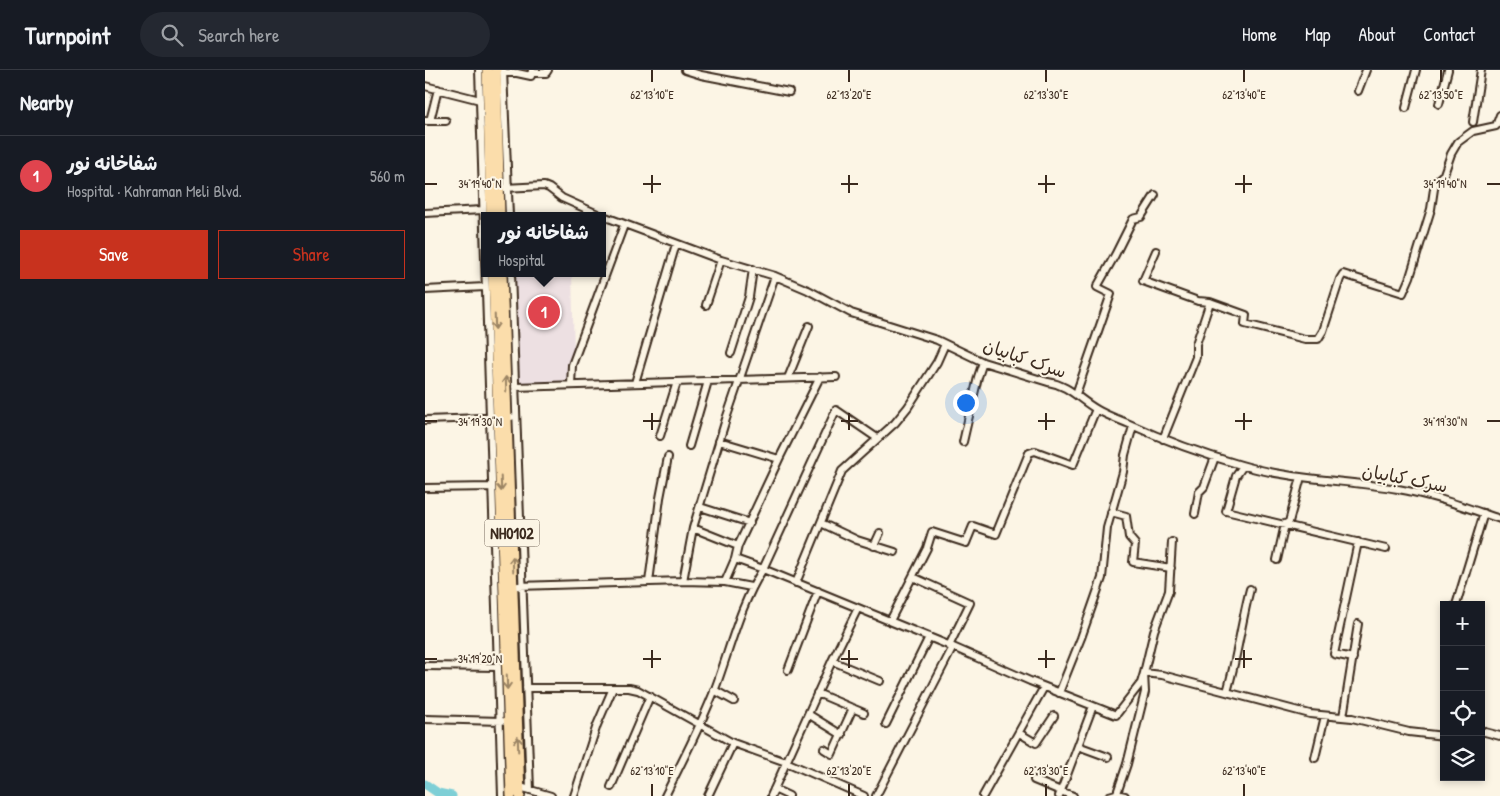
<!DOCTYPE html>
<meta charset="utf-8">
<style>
:root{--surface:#171b24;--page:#242831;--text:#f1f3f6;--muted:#9ea1a6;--line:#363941;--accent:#c8321e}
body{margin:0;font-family:"Patrick Hand","Playpen Sans Arabic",sans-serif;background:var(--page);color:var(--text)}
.controls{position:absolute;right:15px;bottom:15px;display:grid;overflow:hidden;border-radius:0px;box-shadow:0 2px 8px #0003}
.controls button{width:45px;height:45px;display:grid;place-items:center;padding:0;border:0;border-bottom:1px solid var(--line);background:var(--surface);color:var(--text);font:25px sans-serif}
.you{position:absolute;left:540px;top:332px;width:18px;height:18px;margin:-12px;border:4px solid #fff;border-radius:50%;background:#1a73e8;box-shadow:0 0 0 8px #1a73e833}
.badge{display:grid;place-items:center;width:32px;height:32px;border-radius:50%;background:var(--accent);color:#fff;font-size:16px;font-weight:700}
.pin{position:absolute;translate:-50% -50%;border:2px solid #fff;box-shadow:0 1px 5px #0006}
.popup{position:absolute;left:56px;top:142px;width:125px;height:65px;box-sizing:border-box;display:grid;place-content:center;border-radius:0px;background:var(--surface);filter:drop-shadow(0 1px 4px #0005);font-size:16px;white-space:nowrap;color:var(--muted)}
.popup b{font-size:19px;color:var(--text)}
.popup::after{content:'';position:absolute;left:50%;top:100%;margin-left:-10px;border:10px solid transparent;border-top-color:var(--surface)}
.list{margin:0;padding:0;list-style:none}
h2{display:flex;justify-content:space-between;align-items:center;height:65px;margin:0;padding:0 20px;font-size:21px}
h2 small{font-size:16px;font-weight:400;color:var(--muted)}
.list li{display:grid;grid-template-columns:32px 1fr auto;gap:15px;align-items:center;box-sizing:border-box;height:80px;padding:0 20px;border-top:1px solid var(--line)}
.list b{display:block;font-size:19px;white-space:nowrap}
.list p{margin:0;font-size:16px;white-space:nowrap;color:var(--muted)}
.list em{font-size:16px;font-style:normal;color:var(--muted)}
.actions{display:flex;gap:10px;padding:15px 20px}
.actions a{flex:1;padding:11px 0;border:1px solid var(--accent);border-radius:0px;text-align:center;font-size:18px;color:var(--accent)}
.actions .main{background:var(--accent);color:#fff}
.icon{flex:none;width:28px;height:28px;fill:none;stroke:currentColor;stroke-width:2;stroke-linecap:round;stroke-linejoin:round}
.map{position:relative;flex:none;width:1075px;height:726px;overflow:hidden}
header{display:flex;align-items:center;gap:30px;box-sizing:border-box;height:70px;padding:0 25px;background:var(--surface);border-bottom:1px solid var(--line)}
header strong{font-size:24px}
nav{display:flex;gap:28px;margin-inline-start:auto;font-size:18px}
.search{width:350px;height:45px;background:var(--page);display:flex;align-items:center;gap:12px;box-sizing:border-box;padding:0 18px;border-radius:28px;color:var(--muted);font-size:19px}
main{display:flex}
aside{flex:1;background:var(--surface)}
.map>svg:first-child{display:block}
.built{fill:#ede0e2}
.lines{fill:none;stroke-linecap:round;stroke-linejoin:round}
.river{stroke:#7ecfd6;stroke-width:9}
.minor-casing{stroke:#3b2a1e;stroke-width:10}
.highway-casing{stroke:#3b2a1e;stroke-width:12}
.minor{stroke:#fcf5e5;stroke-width:6}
.highway{stroke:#fbddab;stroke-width:9}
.oneway{stroke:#9b8464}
.ticks{fill:none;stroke:#3b2a1e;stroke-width:2}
.labels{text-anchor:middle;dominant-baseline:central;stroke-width:4;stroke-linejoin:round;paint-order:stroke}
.shield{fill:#fcf5e5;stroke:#75675a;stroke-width:1}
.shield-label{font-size:16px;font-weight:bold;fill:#3b2a1e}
.street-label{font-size:18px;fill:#3b2a1e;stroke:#fcf5e5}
.ticks-label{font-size:12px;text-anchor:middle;fill:#3b2a1e;stroke:#fcf5e5;stroke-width:4;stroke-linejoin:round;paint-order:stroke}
</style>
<header>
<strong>Turnpoint</strong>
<div class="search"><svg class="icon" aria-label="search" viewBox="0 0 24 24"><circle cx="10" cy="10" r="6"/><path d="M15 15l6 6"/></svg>Search here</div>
<nav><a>Home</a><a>Map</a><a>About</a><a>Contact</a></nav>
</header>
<main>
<aside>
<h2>Nearby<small></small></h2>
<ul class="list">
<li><span class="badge" style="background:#e0444e">1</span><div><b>شفاخانه نور</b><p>Hospital · Kahraman Meli Blvd.</p></div><em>560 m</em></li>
</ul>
<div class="actions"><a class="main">Save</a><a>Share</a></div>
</aside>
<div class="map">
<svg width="1075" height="726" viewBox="0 0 1075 726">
<rect width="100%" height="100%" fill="#fcf5e5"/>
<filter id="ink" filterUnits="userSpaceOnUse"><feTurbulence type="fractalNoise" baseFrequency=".02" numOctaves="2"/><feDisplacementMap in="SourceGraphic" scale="10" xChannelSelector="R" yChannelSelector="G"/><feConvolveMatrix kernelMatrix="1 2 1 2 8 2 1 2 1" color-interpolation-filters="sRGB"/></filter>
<g filter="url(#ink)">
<path class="built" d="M89,203H147L149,286L144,312L92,314Z"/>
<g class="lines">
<path class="river" d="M0,714L13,723L27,726"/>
<g class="minor-casing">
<path id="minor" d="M54,0L77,726
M78,0L84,146
M260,0L276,5L364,22
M78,3H92L106,6L107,0
M107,3H121L123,0
M0,16L55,30
M933,21L941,0
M1014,34L1023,0
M981,38L991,0
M0,51H21
M5,51L13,19
M1048,52L1056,0
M79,118L119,116L124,118L137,128L177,146
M0,143L58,140
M178,146L296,190L350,206L383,220L426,243L512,270L558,292L623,312C643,315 654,329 671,339C681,345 692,349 702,353C739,370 777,384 816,395C867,410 921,410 973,419C1008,425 1042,438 1075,449
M731,181L718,211L773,231L785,232L771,274V287L738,369
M86,203L105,720
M0,220L60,217
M785,232L821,245L820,254L880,269H893L898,261L915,209L918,204L978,223L985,207L1006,139L1010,112L1019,104L1026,84L1033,72L1048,61L1071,56L1075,45
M281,235L296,190
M306,283L324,227L328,199
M363,308L384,256
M210,313L251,174
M146,315L147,295L199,155
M90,317L411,307
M651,324L686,224L672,217L690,185L708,149L716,147L730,125
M0,350L86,347
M235,366L252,312
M294,371L354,389
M538,372L553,307L558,292
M264,376L283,311
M818,396L811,406L801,441L961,479
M0,418L67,417
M275,437L325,453
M686,442L701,446L704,467L710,474L708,492L746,498
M770,444L774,422L779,417L790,387
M396,453L432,470L470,482
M268,458L313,476
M449,476L455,463
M310,489L338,499L528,577L605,611L691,645L716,613L719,603L737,605L885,644L927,648L984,662L1019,666
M852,490L860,454L864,452L876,407
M488,507L545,533L524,576
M258,511L268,458L301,349L350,206
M224,512L235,428L243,387
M300,512L310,489L313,476L354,389L395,307
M371,513L417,401L470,353L483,337L512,292L520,274
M93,516L258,511L300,512L326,517
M1031,535L1059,443
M465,551L502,478L507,462L541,473L548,456L571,464L604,383L610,381L648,395L671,339
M928,588L909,584L933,472
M407,591L455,611
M0,596L72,597
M363,600L393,521
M101,618H204L213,620L308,673L361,692L439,726
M289,620L309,631
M802,622C812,588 816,554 825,519
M392,623L439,643
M634,623L656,568L677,508L682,458L698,402L700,385L708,356
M383,644L417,665
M918,647L933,554
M0,649L77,651
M461,654L504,567
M1056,661L1075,666
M594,663L611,673L629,646
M653,676L683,687
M399,679L407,684L428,638
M890,688L900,646
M609,710L648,726
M95,717L126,726
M186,717L225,626
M349,719L364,726
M149,726L172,655L188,618
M240,726C257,691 276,656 290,619C305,579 315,535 338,499L411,340L452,368
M283,726L308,673
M346,726L407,591L433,538
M451,726L528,577
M558,726L619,617
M634,726L668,636
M684,726L691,724L700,726
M691,726L702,694L720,622L719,603L729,561L744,521L747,472"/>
</g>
<g class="highway-casing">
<path id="highway" d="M62,0L66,146
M71,0L75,146
M68,203L86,726
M77,203L95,726"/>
</g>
<use href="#minor" class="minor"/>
<use href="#highway" class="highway"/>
</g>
<defs><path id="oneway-shaft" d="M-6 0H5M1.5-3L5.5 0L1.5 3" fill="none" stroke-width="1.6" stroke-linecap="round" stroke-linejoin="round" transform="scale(1.25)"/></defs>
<g class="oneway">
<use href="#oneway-shaft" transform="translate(70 252) rotate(88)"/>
<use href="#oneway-shaft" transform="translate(81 314) rotate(-92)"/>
<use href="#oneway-shaft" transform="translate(76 414) rotate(88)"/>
<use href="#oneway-shaft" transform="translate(88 494) rotate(-92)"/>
<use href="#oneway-shaft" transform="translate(82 612) rotate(88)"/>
<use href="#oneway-shaft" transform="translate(93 674) rotate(-92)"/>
</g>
</g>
<path class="ticks" d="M227,0V12M424,0V12M621,0V12M819,0V12M1016,0V12M227,105V123M424,105V123M621,105V123M819,105V123M0,114H12M218,114H236M416,114H433M613,114H630M810,114H827M1062,114H1075M227,343V360M424,343V360M621,343V360M819,343V360M0,351H12M218,351H236M416,351H433M613,351H630M810,351H827M1062,351H1075M227,580V598M424,580V598M621,580V598M819,580V598M0,589H12M218,589H236M416,589H433M613,589H630M810,589H827M227,714V726M424,714V726M621,714V726M819,714V726"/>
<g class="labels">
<rect class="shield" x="59.5" y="449.5" width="55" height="27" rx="4"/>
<g class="shield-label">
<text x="87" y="463">NH0102</text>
</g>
<g class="street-label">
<text transform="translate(600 288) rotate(19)">سرک کبابیان</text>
<text transform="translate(980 408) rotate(11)">سرک کبابیان</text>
</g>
</g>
<g class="ticks-label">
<text x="227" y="29">62°13'10"E</text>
<text x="424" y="29">62°13'20"E</text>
<text x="621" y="29">62°13'30"E</text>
<text x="819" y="29">62°13'40"E</text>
<text x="1016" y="29">62°13'50"E</text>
<text x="55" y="118">34°19'40"N</text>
<text x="1020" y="118">34°19'40"N</text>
<text x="55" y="356">34°19'30"N</text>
<text x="1020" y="356">34°19'30"N</text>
<text x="55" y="593">34°19'20"N</text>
<text x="227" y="705">62°13'10"E</text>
<text x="424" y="705">62°13'20"E</text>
<text x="621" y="705">62°13'30"E</text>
<text x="819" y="705">62°13'40"E</text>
</g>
</svg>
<div class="controls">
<button>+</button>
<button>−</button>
<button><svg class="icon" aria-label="locate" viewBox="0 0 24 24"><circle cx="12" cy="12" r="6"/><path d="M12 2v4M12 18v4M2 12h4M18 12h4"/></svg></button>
<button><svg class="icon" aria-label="layers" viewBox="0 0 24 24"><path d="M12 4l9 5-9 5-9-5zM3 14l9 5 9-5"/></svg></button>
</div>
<div class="you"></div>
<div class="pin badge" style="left:119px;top:242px;background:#e0444e">1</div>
<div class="popup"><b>شفاخانه نور</b>Hospital</div>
</div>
</main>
